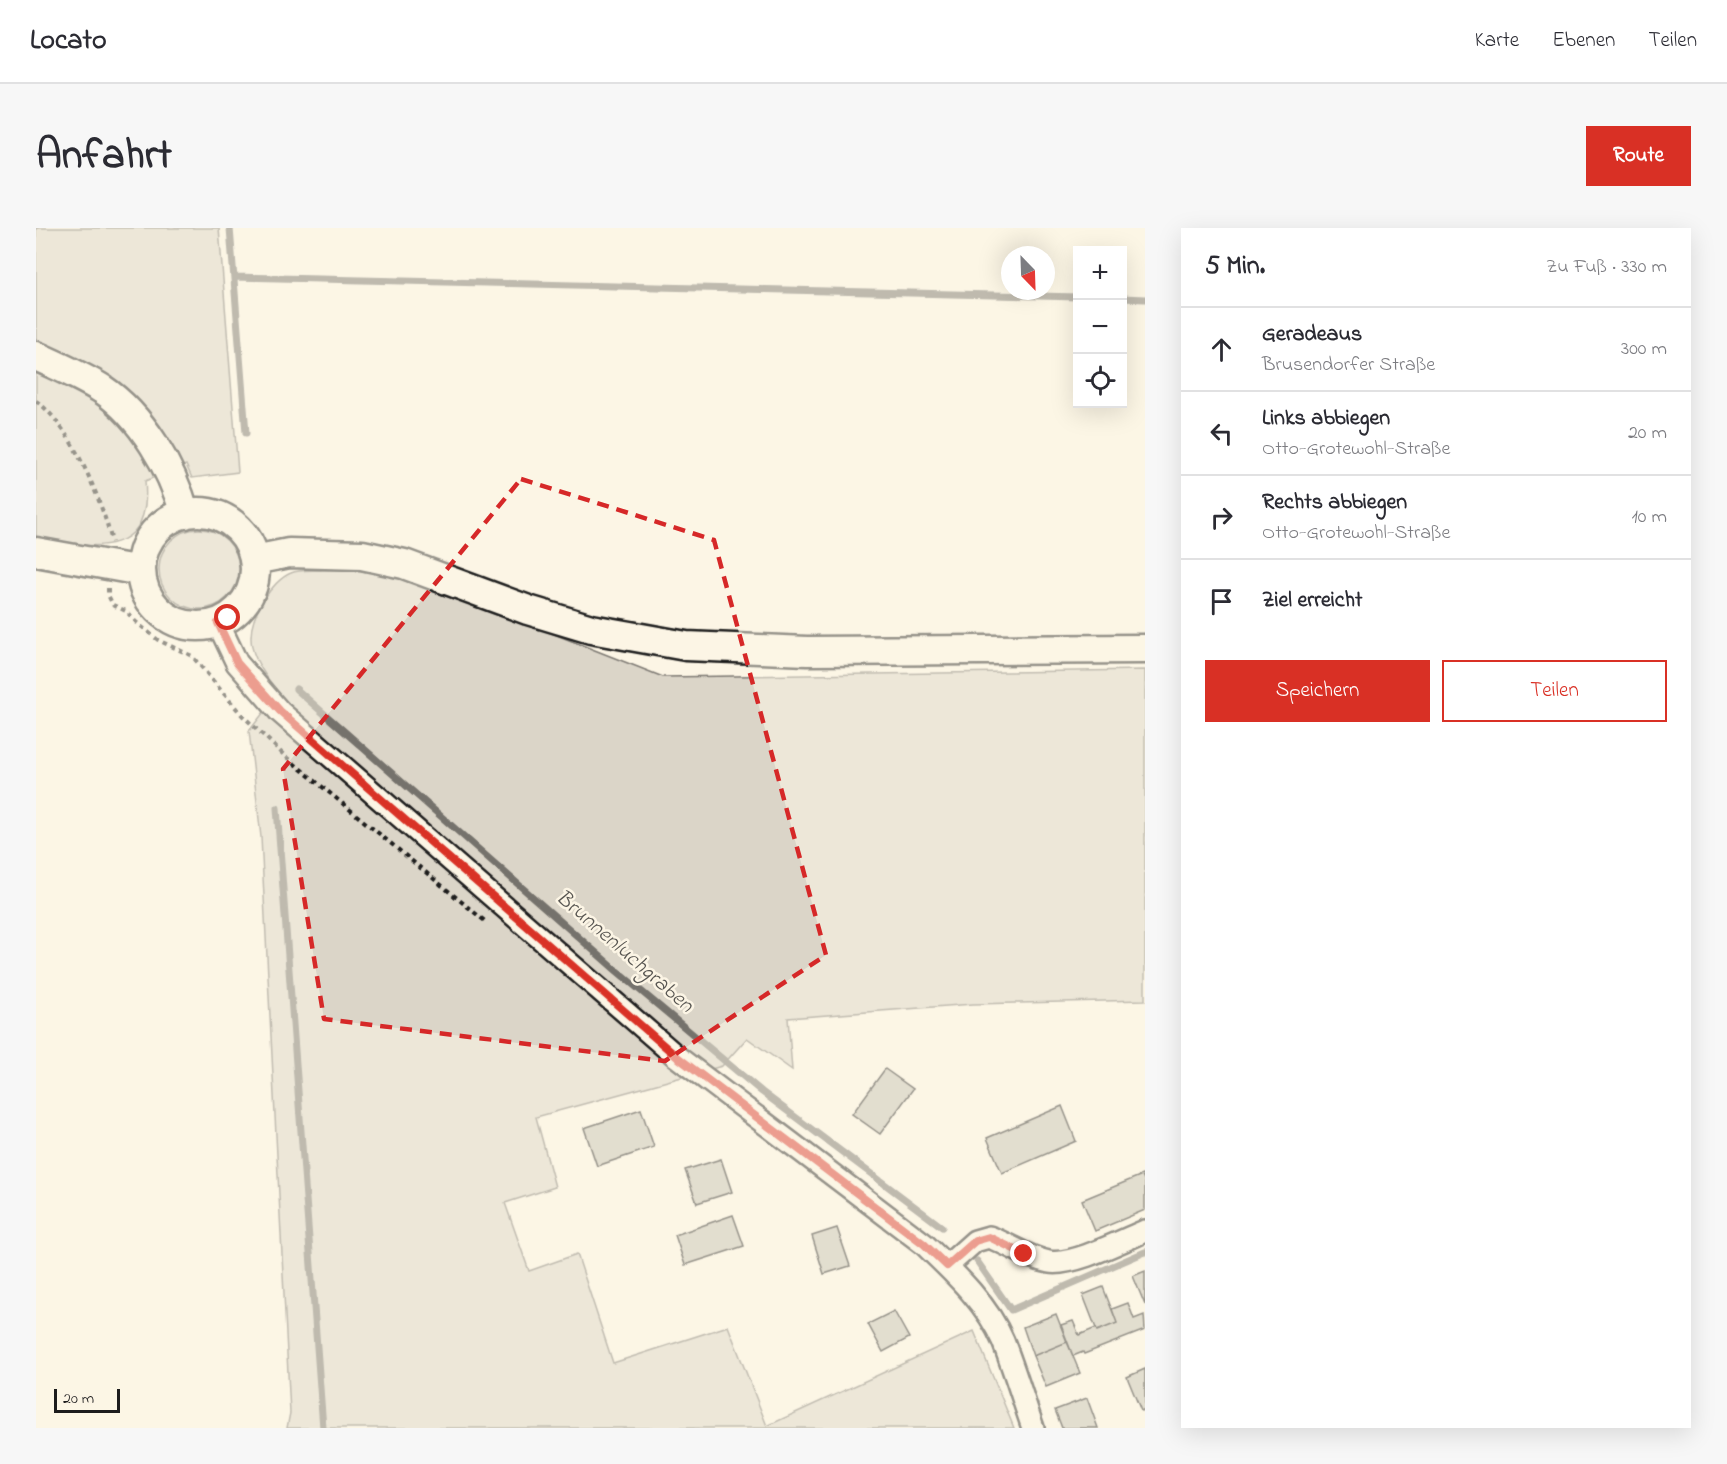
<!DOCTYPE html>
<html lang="de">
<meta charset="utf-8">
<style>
:root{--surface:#fff;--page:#f7f7f7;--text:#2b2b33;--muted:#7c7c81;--line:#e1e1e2;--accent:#d93025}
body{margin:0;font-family:"Indie Flower",sans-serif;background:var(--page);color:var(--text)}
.controls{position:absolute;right:18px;top:18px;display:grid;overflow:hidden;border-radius:0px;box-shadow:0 6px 24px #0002}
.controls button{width:54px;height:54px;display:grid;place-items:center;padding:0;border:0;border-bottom:2px solid var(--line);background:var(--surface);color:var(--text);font:30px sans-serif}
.compass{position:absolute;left:965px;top:18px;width:54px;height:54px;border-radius:50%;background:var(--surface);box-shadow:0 6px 24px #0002;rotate:157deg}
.scale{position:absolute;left:18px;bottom:15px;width:66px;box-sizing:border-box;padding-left:6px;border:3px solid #1c1c1c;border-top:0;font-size:16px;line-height:21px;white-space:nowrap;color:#1c1c1c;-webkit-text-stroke:4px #fcf5e5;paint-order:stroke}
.stop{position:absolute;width:18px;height:18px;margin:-14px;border:4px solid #d93025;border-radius:50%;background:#fff}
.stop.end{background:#d93025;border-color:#fff;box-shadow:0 2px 6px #0008}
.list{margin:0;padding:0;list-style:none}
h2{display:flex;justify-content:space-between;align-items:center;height:78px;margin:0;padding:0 24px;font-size:26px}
h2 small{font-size:20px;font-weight:400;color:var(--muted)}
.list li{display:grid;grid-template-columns:39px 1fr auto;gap:18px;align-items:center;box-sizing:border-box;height:84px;padding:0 24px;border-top:2px solid var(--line)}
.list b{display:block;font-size:22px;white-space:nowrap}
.list p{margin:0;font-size:20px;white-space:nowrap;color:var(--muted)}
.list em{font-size:20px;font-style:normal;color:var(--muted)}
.actions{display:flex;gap:12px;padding:18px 24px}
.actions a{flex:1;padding:14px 0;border:2px solid var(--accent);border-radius:0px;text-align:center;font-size:21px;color:var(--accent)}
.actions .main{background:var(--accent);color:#fff}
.icon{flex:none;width:33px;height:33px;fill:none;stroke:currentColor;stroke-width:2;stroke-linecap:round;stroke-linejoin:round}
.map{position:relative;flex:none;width:1109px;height:1200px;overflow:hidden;border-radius:0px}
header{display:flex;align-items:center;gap:36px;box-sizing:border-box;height:84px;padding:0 30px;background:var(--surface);border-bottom:2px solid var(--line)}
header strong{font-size:28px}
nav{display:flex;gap:33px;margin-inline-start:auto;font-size:21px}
.intro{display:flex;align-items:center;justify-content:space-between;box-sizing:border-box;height:144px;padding:0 36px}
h1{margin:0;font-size:42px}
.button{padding:15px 27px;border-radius:0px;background:var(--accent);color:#fff;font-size:21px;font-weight:700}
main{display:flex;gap:36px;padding:0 36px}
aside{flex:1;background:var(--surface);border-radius:0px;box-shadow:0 6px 24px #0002}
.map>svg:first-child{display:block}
.green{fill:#dbd5c8;stroke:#7c7872;stroke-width:1.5}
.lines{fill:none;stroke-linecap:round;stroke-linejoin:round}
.stream{stroke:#75726c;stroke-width:7}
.building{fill:#c4c0b3;stroke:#1c1c1c;stroke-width:1.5}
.street-casing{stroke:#1c1c1c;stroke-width:26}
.secondary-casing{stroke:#1c1c1c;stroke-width:33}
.path{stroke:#1c1c1c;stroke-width:4;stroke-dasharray:4.5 4.5;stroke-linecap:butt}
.street{stroke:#fcf5e5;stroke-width:21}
.secondary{stroke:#fcf5e5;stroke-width:28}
.route{stroke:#d93025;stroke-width:8}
.marked{fill:none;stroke:#d62828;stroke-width:4.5;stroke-dasharray:12 8;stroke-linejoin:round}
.labels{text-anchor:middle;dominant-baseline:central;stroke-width:5;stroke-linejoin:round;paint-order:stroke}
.water-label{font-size:22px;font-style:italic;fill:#575551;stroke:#fcf5e5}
</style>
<header>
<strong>Locato</strong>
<nav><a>Karte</a><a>Ebenen</a><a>Teilen</a></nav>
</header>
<div class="intro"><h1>Anfahrt</h1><a class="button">Route</a></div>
<main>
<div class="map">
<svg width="1109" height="1200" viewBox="0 0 1109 1200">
<rect width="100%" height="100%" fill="#fcf5e5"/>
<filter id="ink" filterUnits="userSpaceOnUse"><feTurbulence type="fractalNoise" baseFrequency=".0167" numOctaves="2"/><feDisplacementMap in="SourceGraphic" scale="12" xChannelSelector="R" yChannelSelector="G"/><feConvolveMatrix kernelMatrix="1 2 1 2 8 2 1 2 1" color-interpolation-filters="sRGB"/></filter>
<g filter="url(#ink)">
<path class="green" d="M0,0H183L202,244L156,250L150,237L109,253C117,333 54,319 0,312Z
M123 341a40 40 0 1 1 80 0a40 40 0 1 1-80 0Z
M287,342H320L367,350L424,369L627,449L1109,442V772L937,776L752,790L756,842L711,810L686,838L500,889L519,959L469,975L493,1043L541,1026L577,1135L692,1098L731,1198L938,1103L978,1200H251L254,1185L225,609L213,503L243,465C216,431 203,409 229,370C234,361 245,349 255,345C264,341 278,343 287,342Z"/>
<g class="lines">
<path class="stream" d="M194,0L210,205
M198,49L1042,69
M1086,70L1109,71
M260,461L581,743L726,864L906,999
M241,580L287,1200
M941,1033L975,1082L1109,1024"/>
</g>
<path class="building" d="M849,841L877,861L844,906L816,886Z
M1026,878L1040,913L966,945L951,910Z
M605,881L618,919L561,938L548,900Z
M685,931L696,964L661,975L649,942Z
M1106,947L1109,954V982L1059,1003L1046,972Z
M697,987L708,1018L649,1037L639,1007Z
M801,1000L814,1038L788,1046L776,1008Z
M1109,1043V1077L1097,1048Z
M1067,1059L1081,1095L1061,1103L1047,1067Z
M1092,1075L1098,1091L1108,1087L1109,1102L1048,1126L1047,1124L1037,1128L1025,1097L1037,1093L1043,1107L1060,1100L1061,1103L1081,1095L1076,1081Z
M858,1083L873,1110L847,1124L832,1096Z
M1020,1086L1031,1114L997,1128L987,1099Z
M1031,1114L1044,1145L1010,1159L997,1128Z
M1109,1141V1181L1105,1183L1091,1149Z
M1051,1170L1062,1200H1026L1019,1182Z"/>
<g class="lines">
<g class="street-casing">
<path id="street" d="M182,395L201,435L244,484L640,828L888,1016C917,1044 951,1075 967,1113C978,1141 987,1171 997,1200
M911,1038L939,1013L953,1009C973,1016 991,1030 1013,1034C1037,1038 1085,1013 1109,1003"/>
</g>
<g class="secondary-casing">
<path id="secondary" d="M0,128C22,138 45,148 66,161C106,188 136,240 149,286
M105 341a57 57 0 1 1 114 0a57 57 0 1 1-114 0Z
M0,324L105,343
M218,332L253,325L326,327L368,336L492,382L555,401L650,418L771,423L1109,421"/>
</g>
<path class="path" d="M0,173C35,197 66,273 76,314
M72,360V367L77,377L90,383L100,394L122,412L156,428L206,487L249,528L450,694"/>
<use href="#street" class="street"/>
<use href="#secondary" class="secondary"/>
</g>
</g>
<g class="lines" filter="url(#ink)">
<path class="route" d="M192,390L182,395L201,435L244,483L640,828L888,1016L911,1038L939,1013L953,1009L988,1026"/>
</g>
<path d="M0 0H1109V1200H0ZM485,251L678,312L790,727L629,833L288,791L247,541Z" fill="#fcf5e5" fill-opacity=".55" fill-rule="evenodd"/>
<path class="marked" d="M485,251L678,312L790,727L629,833L288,791L247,541Z"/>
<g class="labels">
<g class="water-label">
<text transform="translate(588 724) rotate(41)">Brunnenluchgraben</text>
</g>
</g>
</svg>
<div class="controls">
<button>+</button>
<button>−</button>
<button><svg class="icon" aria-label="locate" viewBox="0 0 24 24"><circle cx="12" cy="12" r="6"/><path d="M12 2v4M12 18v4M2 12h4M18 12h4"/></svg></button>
</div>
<svg class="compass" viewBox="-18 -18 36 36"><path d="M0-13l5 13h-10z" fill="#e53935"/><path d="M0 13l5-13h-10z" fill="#7c7c81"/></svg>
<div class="scale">20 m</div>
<div class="stop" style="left:192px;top:390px"></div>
<div class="stop end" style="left:988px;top:1026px"></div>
</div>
<aside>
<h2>5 Min.<small>Zu Fuß · 330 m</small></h2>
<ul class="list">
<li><svg class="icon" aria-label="ahead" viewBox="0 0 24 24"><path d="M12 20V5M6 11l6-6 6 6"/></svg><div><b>Geradeaus</b><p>Brusendorfer Straße</p></div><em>300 m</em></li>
<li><svg class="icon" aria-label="left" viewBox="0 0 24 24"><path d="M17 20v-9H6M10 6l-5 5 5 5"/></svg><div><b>Links abbiegen</b><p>Otto-Grotewohl-Straße</p></div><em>20 m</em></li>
<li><svg class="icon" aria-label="right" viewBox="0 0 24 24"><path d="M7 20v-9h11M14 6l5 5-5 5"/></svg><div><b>Rechts abbiegen</b><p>Otto-Grotewohl-Straße</p></div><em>10 m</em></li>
<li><svg class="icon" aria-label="arrive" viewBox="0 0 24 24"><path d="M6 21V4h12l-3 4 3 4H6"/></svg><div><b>Ziel erreicht</b></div></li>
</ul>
<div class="actions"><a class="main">Speichern</a><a>Teilen</a></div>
</aside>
</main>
